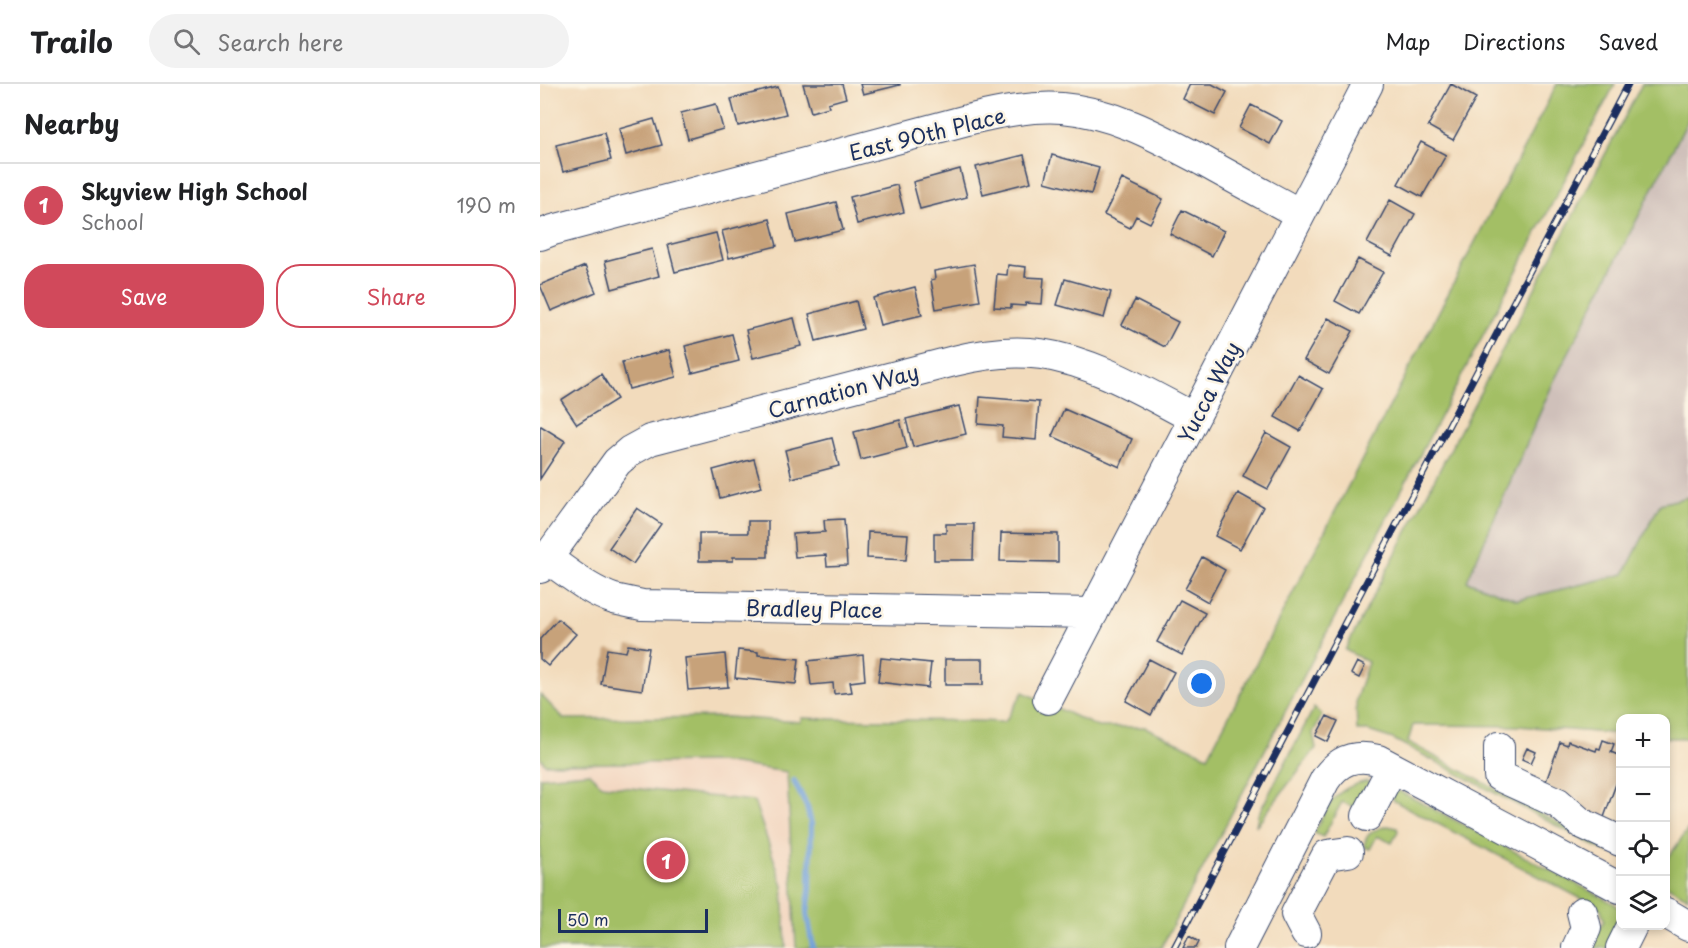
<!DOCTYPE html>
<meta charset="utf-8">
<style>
:root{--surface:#fff;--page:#f2f2f2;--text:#202124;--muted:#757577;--line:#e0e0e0;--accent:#d1495b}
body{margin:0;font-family:"Playpen Sans",sans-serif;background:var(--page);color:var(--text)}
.controls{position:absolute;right:18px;bottom:18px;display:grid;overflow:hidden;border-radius:12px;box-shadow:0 3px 9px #0003}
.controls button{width:54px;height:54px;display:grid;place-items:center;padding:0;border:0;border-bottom:2px solid var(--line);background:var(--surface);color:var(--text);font:30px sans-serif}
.scale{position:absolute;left:18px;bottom:15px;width:150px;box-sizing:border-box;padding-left:6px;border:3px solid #1b2f5e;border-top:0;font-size:16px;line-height:21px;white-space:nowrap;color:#1b2f5e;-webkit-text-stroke:4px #fcf5e5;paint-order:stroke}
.you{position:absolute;left:662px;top:600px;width:21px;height:21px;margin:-15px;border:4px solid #fff;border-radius:50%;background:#1a73e8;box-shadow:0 0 0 9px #1a73e833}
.badge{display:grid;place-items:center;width:39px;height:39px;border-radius:50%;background:var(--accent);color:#fff;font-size:20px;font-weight:700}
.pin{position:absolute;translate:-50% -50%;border:3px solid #fff;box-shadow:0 2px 6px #0006}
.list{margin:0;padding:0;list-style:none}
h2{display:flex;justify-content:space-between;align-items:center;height:78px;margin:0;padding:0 24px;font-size:26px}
h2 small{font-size:20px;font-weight:400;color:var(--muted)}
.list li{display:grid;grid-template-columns:39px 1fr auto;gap:18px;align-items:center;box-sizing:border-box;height:84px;padding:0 24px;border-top:2px solid var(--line)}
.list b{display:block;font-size:22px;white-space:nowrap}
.list p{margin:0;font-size:20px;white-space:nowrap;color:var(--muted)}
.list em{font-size:20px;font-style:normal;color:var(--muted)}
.actions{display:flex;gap:12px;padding:18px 24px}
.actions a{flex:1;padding:14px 0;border:2px solid var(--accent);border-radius:24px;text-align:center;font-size:21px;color:var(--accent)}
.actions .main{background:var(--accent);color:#fff}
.icon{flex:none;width:33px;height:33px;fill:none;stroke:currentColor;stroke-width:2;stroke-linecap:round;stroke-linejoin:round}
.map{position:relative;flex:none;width:1148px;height:864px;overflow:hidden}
header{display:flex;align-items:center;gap:36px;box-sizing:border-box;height:84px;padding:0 30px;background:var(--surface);border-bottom:2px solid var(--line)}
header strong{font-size:28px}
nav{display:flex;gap:33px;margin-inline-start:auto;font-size:21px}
.search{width:420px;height:54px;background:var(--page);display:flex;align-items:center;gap:15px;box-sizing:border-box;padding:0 21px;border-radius:33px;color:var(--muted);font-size:22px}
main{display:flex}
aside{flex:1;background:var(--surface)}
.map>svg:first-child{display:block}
.built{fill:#f2d4be}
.industrial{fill:#cfc0ba}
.green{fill:#a3bf65;stroke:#5f7762;stroke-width:1.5}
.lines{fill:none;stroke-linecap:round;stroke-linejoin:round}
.stream{stroke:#6d9ed8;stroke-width:6}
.building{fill:#c7a27a}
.minor-casing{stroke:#3b496c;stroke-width:32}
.minor{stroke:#fff;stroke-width:30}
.rail-casing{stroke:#1b2f5e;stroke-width:7}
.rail{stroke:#fcf5e5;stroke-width:4.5;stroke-dasharray:14;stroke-linecap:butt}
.labels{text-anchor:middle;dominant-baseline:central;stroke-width:5;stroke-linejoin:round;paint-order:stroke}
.street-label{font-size:21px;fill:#1b2f5e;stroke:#fcf5e5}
</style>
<header>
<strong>Trailo</strong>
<div class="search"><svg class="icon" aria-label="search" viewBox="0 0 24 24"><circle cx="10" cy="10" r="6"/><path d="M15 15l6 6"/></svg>Search here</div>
<nav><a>Map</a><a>Directions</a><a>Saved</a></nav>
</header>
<main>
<aside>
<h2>Nearby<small></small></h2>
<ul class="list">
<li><span class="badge">1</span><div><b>Skyview High School</b><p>School</p></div><em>190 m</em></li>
</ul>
<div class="actions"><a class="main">Save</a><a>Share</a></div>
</aside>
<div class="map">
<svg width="1148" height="864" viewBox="0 0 1148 864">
<rect width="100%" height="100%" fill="#fcf5e5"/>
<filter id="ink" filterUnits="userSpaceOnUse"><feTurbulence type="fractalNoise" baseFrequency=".0167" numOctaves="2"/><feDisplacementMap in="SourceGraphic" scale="12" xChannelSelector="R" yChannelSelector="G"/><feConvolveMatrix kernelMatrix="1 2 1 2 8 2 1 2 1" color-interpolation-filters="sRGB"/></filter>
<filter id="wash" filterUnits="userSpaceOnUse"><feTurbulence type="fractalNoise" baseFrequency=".008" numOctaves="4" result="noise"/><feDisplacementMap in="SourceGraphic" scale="24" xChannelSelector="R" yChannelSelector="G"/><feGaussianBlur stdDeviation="1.35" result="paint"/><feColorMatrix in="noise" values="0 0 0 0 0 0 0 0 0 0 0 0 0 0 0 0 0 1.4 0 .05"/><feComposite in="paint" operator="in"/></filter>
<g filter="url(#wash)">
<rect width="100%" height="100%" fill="#f2dbbc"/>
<path class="built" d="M0,673L5,680L180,678L248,688L256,864H0Z"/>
<path class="industrial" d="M1148,36V413L1120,420L1084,490L977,516L927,498L1013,299Z"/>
<path class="green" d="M1017,0H1075L621,864H256L247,688L180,678L5,680L0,673V610L24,635L187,633L261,638V634C329,637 397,635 465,638L483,608L558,643H605L668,672Z
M1102,0H1148V36L1013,299L927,497L977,516L1084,490L1120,420L1148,413V654H1126V634H1080V650L978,642L873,641L868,658L1067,765L1068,769L853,655L828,647H817L816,615L828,578L805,566Z
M774,624L782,631L773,649L776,664L716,742L718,731Z
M49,689L62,701L214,717L243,802L246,864H0V693Z
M827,697L830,700L818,725L802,718L783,753L774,749C789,720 793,705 827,697Z
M859,707L1075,820L1080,825V837L1067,864H1050L1064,836L1061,825L854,717L852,712L854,708Z
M848,742L857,744L858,747L852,759L837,752L830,765L824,763C825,749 835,745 848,742Z
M1148,745V813H1147L1126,801V777Z"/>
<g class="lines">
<path class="stream" d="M254,697L267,723L271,740L270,805L267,829L273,864"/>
</g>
<g id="blocks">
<path class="building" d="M263,0H302L306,14L288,19L289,23L271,28Z
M320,0H360V1L323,10Z
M650,0H672L687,8L675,31L643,15Z
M911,0L936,14L913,56L888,42Z
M238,3L246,30L198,42L191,15Z
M176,20L183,45L148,55L141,29Z
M711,21L742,37L730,60L699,44Z
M114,35L122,61L86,71L79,45Z
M64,49L71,76L23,88L16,61Z
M881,58L906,71L882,113L858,100Z
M484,71L491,98L443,110L436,83Z
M512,71L559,84L551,110L505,98Z
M420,85L427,113L380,125L373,98Z
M582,95L623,115L610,139L596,132L590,144L564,131Z
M357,101L364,128L317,140L310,113Z
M850,116L875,130L852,172L827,159Z
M296,118L303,146L255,158L248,130Z
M642,126L684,147L672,172L630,150Z
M230,135L237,162L189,174L182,147Z
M176,149L183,176L135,188L128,161Z
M112,165L119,192L72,205L65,177Z
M818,175L843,188L819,230L795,217Z
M434,180L440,217L396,225L391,196L395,195L394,187Z
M468,181L486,183L485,193L504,194L502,220L486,219L485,222L471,221V224L454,223L457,190L467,191Z
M45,182L56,208L11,227L0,201Z
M525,195L571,208L564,234L517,221Z
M375,203L382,231L340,241L333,214Z
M595,216L638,238L625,263L582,241Z
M316,217L323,245L276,257L269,230Z
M254,234L261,262L213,274L206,246Z
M788,234L813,247L789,290L764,276Z
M192,250L199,277L152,289L145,262Z
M129,266L136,293L89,305L82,278Z
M61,290L77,315L37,340L21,316Z
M758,291L783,305L760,347L735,333Z
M440,313L499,318L496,356L462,353L463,342L438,340Z
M419,322L426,350L373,363L366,335Z
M524,325L592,355L580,383L512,352Z
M360,336L367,364L321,376L314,348Z
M1,342L25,357L0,395V343Z
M726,349L751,363L728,405L703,392Z
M292,354L299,382L252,394L245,366Z
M214,375L222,403L180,414L173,386Z
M698,409L723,423L700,465L675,452Z
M97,424L121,440L93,480L69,464Z
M304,435L307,481L287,482L286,471L255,473L253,450L285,448L284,436Z
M208,437H228V473H193V477H159V449H208Z
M406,440H434L433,476H394V449H406Z
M328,448L368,450L366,476L327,474Z
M461,449L518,450V478L460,477Z
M662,473L685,486L668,518L645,505Z
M640,516L665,529L642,571L617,558Z
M18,535L36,550L8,582L0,575V555Z
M88,561L109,564L102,606L61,600L67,565L86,568Z
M198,566L218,568V571L259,575L256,600L195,594Z
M185,570L188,603L148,606L145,574Z
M323,571L325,596L310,598L312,608L294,610L293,599L271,601L268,577Z
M341,574L391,579L388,604L338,598Z
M405,575H443V601H405Z
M609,575L634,588L611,631L586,617Z
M817,578L825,582L819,594L811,590Z
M787,632L798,637L788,658L776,652Z
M1063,656L1074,660L1071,668L1080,672V689L1063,736L1035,726L1038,716L1004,703L1020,658L1027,661L1028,657L1056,667L1057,664L1060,665Z
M987,664L996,668L991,679L982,675Z
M649,852L659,858L656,864H643Z"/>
</g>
</g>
<g filter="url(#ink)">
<use href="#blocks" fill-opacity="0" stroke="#3b496c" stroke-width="1.5"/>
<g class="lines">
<g class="minor-casing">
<path id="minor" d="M0,151L13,146L431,35C461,28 491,22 522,24C573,28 618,53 663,77C695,95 727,112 760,130
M8,475C29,489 49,507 74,515C83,517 93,519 102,521L553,529
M0,484L77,378L90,367L110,356L414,277C442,270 472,266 501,270C556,278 606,309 654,334
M508,615L828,0
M959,663V692L1018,719L1041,739L1080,757
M827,732L852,684
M1126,829L1148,842
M766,849L756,830L787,771L808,768
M699,864L785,696C798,676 815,670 838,676L1080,804
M1037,864L1046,844L1042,828
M1081,864L1092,842"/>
</g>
<use href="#minor" class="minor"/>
<g class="rail-casing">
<path id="rail" d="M634,864L1088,0"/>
</g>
<use href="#rail" class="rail"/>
</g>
</g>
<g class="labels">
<g class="street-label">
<text transform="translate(387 49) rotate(-14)">East 90th Place</text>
<text transform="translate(303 306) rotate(-15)">Carnation Way</text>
<text transform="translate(668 308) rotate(-63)">Yucca Way</text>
<text transform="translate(274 524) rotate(1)">Bradley Place</text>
</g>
</g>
</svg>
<div class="controls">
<button>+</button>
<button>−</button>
<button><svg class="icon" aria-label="locate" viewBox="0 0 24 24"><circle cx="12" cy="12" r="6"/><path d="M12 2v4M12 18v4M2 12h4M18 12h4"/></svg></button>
<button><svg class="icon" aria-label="layers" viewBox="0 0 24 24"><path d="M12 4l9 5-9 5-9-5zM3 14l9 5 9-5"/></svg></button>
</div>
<div class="scale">50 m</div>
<div class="you"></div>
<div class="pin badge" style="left:126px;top:776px">1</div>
</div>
</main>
